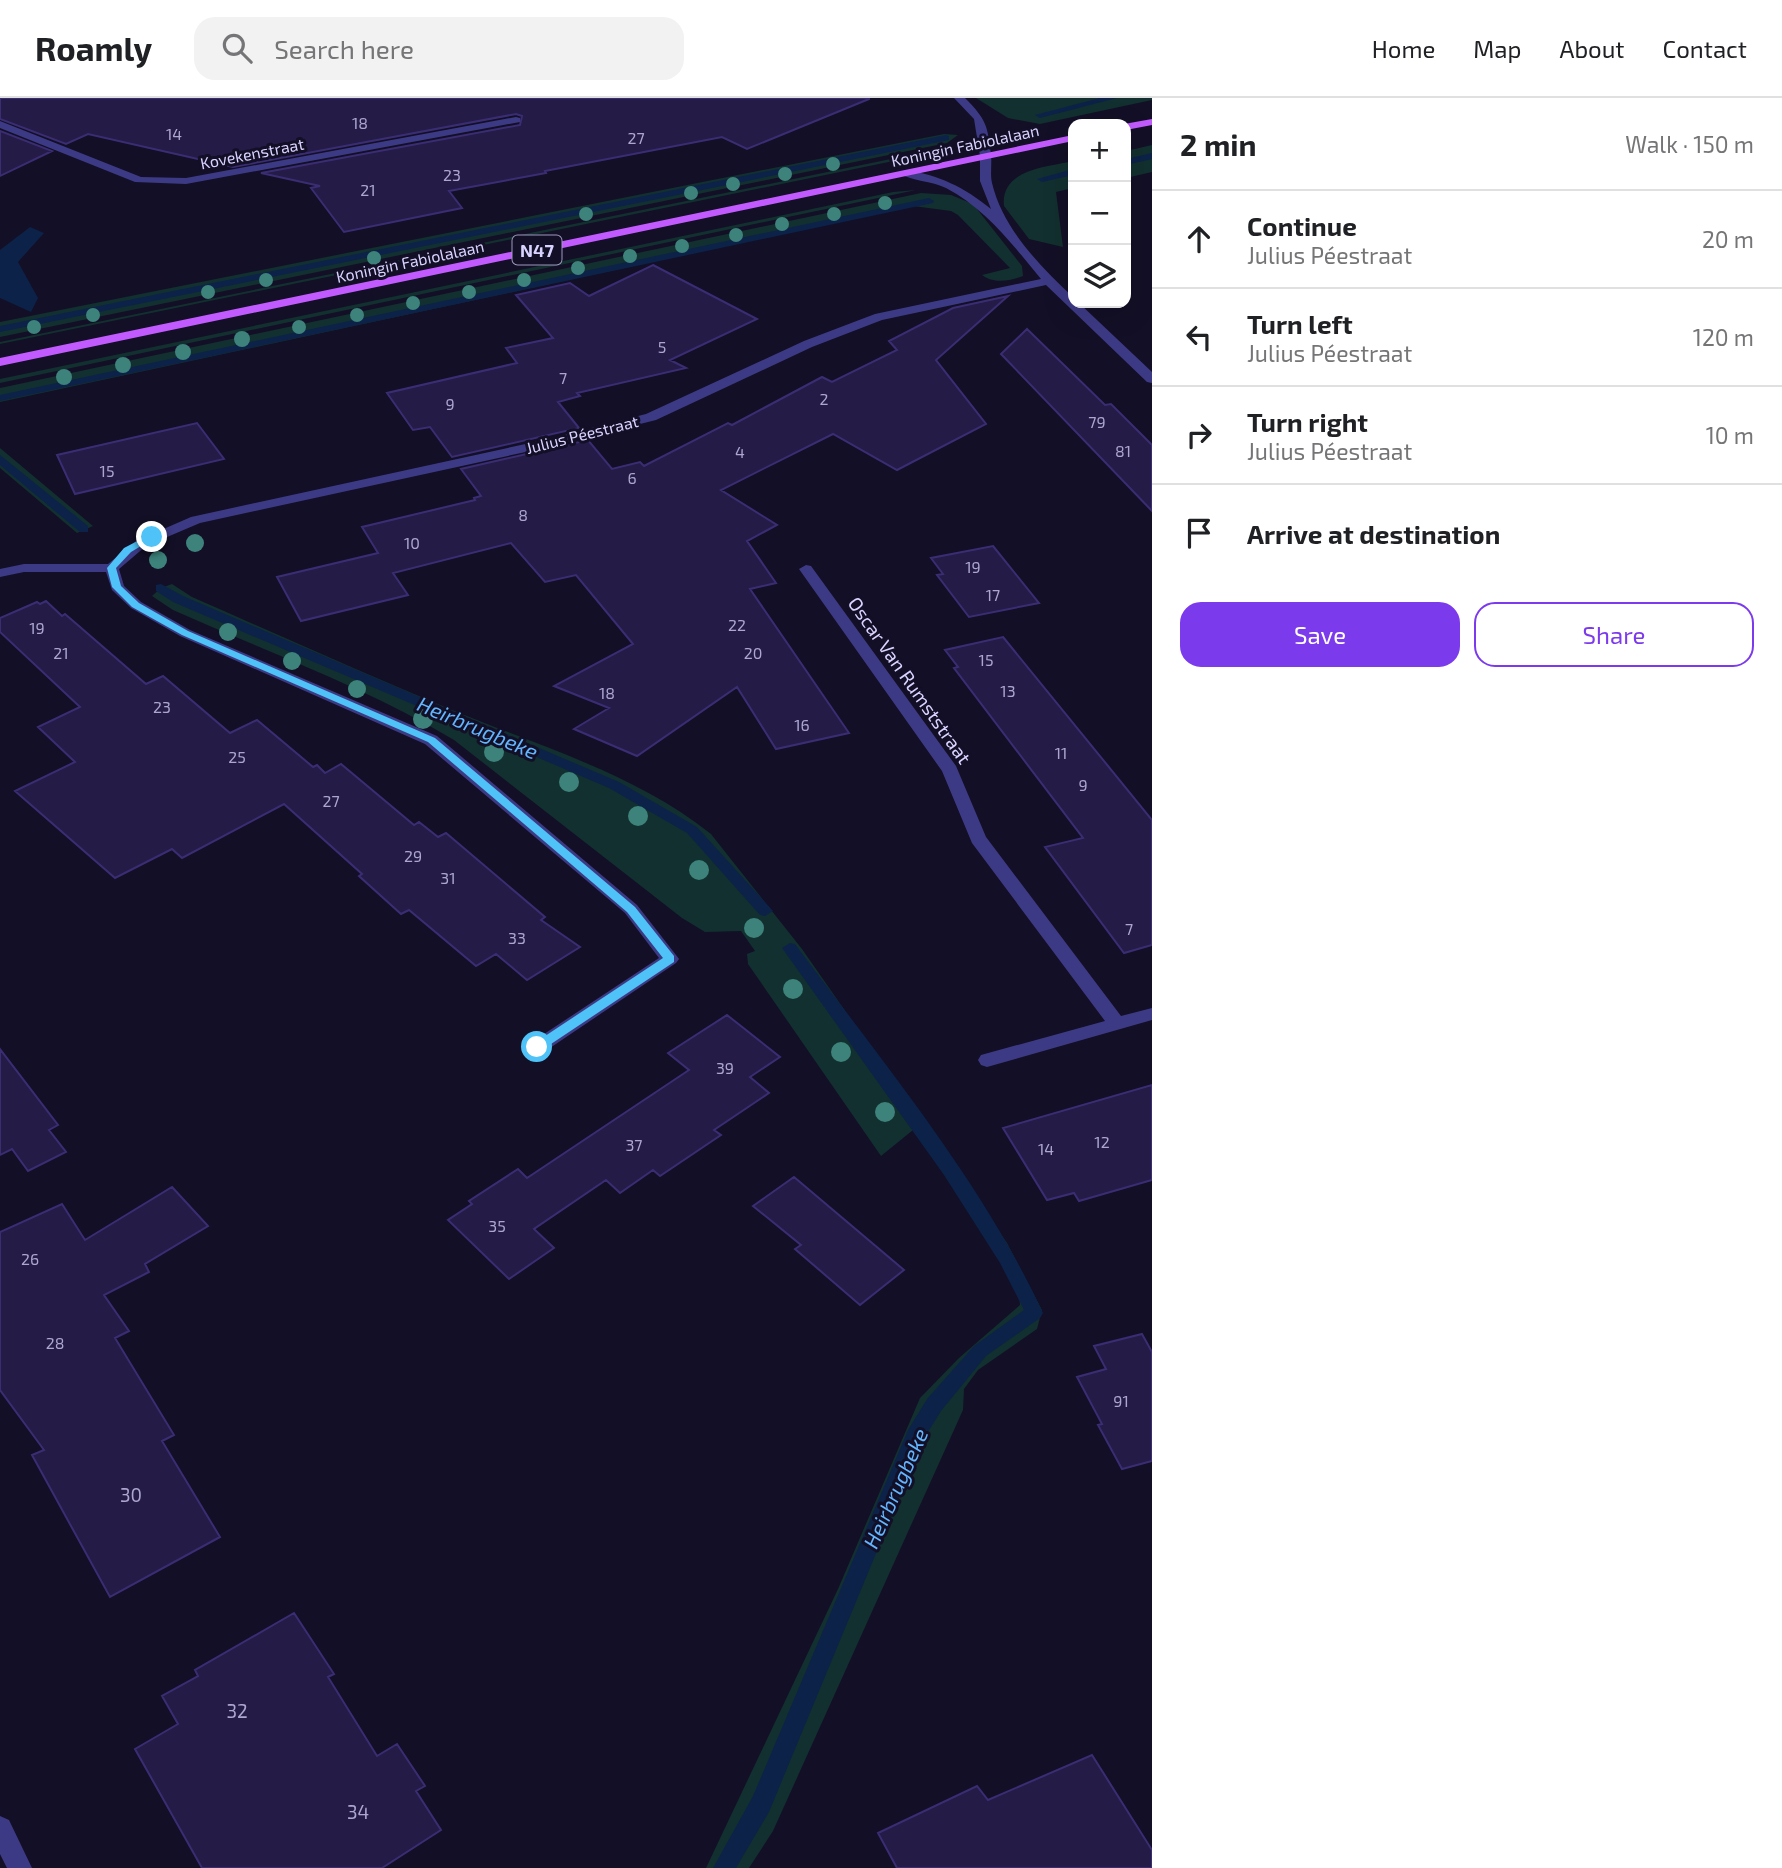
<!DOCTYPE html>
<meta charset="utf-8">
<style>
:root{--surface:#fff;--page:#f2f2f2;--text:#202124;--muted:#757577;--line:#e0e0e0;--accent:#7c3aed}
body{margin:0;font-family:"Exo 2",sans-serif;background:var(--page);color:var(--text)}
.controls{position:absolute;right:21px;top:21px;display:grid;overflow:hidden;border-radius:14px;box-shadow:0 7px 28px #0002}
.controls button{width:63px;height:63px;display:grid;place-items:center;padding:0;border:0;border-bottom:2px solid var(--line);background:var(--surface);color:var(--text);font:35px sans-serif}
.stop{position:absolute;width:21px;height:21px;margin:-16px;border:5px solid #4fc3f7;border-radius:50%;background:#fff}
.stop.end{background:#4fc3f7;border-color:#fff;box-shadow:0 2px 7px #0008}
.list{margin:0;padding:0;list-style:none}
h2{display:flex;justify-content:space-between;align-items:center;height:91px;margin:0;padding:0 28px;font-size:30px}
h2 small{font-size:23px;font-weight:400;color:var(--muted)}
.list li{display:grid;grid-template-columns:46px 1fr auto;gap:21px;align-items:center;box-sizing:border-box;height:98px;padding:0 28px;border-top:2px solid var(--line)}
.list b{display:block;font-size:26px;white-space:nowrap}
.list p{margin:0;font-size:23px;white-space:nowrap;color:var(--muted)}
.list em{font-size:23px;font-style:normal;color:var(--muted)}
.actions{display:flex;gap:14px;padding:21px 28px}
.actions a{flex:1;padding:16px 0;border:2px solid var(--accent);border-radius:21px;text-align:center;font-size:24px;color:var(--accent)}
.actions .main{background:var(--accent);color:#fff}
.icon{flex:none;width:38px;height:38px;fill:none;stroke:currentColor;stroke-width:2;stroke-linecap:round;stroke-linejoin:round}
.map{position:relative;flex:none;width:1152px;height:1770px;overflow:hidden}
header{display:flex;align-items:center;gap:42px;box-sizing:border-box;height:98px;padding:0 35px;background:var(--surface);border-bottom:2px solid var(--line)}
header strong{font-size:33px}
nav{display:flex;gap:38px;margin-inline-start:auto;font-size:24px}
.search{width:490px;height:63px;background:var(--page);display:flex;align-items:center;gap:18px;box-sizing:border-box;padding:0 24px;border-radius:21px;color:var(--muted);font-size:26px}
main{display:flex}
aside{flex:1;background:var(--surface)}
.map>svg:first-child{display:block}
.green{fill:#12302f}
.water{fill:#0c2248}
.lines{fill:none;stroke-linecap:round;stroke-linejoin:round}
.stream{fill:#0c2248;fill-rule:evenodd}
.building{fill:#241b47;stroke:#3b2d73;stroke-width:2}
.minor{fill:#3d3a85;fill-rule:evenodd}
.major{fill:#c25bff;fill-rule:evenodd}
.tree{fill:#3d827b}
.route{fill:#4fc3f7}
.labels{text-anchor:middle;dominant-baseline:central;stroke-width:6;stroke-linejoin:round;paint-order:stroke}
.number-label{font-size:16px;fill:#aca6d1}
.far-street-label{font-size:16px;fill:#d9d4ff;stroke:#130f26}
.shield{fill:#130f26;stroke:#9e99be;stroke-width:2}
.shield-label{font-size:18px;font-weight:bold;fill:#d9d4ff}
.street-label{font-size:19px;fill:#d9d4ff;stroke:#130f26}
.near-number-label{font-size:19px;fill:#aca6d1}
.water-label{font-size:21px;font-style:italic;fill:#62b6ff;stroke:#130f26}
</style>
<header>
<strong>Roamly</strong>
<div class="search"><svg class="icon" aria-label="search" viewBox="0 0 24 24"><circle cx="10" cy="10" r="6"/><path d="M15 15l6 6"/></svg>Search here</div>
<nav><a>Home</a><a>Map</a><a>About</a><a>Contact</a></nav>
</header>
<main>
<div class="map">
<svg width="1152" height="1770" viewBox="0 0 1152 1770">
<rect width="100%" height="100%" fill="#130f26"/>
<path class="green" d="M976,0H1152V2L1040,26L1008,20Z
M944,36L958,37L947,45L0,239V224Z
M1152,47V74L1126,80V53Z
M949,49L952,51L0,246V244Z
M1073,63V90L1056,94L1063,149L1029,141L1004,108C1000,71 1048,69 1073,63Z
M916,92L0,285V281L893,94Z
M921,95L951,97L973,106L1022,168L1023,178C1010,183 994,186 982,177L1010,170L958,117L951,113L913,108L0,304V290Z
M0,350L93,428L77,435L0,370Z
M172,486L192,499C279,537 365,576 452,612C539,648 636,676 711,736L802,851L1007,1145L1042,1212L1037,1231L978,1272L964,1291L963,1312L773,1733L749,1770H706L838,1491L920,1300L959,1260L1020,1207L1019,1197L980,1128L913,1032L881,1058L748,866L747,856L755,853L741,833L705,834L682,820L454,642C366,589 267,554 173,512L152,498L161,490Z"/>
<path class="water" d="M30,129L44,135L18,164L38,200L31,214L0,200V152Z"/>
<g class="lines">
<path class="stream" d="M1100,0H1117L1040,20L1035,17Z
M946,37L949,38V42L0,234V228Z
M1152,55V61L1126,67V61Z
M1073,71V77L1042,84L1037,81Z
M929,100L934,103L933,105L0,303V297Z
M0,357L88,428V434H80L0,367Z
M161,486L183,498L619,684L697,729L773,813L765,818L760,817L687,735L609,690L173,504L156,493V487Z
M790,845L795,846L816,874C897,982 986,1092 1043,1215L1040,1220L986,1258L941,1313L923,1342L769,1714L736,1770H713L753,1698L908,1332L927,1301L974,1248L1024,1212L1000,1165L944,1077L785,854L782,850Z"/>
</g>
<path class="building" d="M0,0H869V1L747,51L722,39L545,73L546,75L449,93L462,110L344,134L311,90L320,88L261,75L520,27L522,18L516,16L233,69L88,36L66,46L0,21Z
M0,33L52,53L0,78Z
M653,167L757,221L670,262L686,270L577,295L580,298L558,304L579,330L452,359L430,329L413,332L387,295L517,265L506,250L553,240L516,197L570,185L589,198Z
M1008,198L936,262L986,326L897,372L833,336L721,392L777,427L747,443L776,485L750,491L849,635L776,651L737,589L637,658L574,631L609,610L554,588L633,546L576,477L545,484L511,445L393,475L408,497L301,523L277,479L378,455L362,429L475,402L474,400L481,398L461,371L588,342L612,371L640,364L644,368L728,325L732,327L822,279L832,284L897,252L889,243L953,210Z
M1027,231L1105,307L1111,306L1152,347V413L1001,256Z
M197,325L224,361L75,396L57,357Z
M993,448L1039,505L969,519L937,477L943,476L931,460Z
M46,503L62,518L65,516L146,586L163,578L230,635L257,622L313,669L317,667L325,675L341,666L414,727L419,724L438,739L446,735L545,819L541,822L580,849L527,882L496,856L476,868L409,812L401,816L359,778L362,776L284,706L182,760L172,751L115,780L15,693L75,664L38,629L80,609L0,534V520L37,504L40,506Z
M1003,539L1152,722V847L1124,855L1045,749L1083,740L954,570L958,569L945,552Z
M727,917L780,959L750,979L769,995L714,1032L721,1037L660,1078L653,1072L620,1095L606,1082L534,1131L554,1150L509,1181L448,1122L472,1106L469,1103L518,1071L527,1080L689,972L668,955Z
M0,951L58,1027L49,1032L66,1054L28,1073L12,1051L0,1057Z
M1152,987V1082L1079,1103L1074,1095L1047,1102L1003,1030Z
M794,1079L904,1172L860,1207L795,1151L801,1147L753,1108Z
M172,1089L208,1128L145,1166L149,1174L104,1197L129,1233L115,1240L174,1337L162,1343L220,1439L110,1499L32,1357L44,1352L0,1292V1134L62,1106L85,1142Z
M1142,1236L1152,1254V1363L1122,1371L1098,1327L1102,1326L1077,1279L1106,1271L1094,1248Z
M294,1515L334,1576L328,1579L377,1658L397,1646L425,1688L416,1693L441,1732L382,1770H202L135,1651L178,1626L162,1598L198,1578L195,1572Z
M1092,1657L1152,1752V1770H897L878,1735L977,1688L988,1702Z"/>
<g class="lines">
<path class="minor" d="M954,0H965C986,21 988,28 991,57C992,66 990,76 992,85C1003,131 1040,168 1073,199V205H1079L1152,274V285L1147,284L1046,187L882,222L812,249L656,322L544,350L200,425L146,448L119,471L124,488L141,504L190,532L437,638L637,807L676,857L679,861L676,865L544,954H532L529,949L532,944L659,860L625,815L425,646L180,538L131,510L112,492L106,474H24L0,479V471L24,466H108L136,443L191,419L544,342L646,316L804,243L875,216L1041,181C1013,147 986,111 946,90C932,83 911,83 899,75L905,72C939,77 964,89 991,111L980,83V58L974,21Z
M516,19L520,20V24L186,86L135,84L0,30V23L141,79L186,80Z
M806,467L811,468L956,668L986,739L1121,918L1152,910V922L987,969L981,967L978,962L981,957L1105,923L972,745L942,673L799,471Z
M0,1718L9,1722L32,1770H7L0,1756Z"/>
<path class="major" d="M1152,21V27L1126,32L1124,26Z
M1073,37V43L0,268V260Z"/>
</g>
<g class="tree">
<circle cx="833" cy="66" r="7"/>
<circle cx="785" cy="76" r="7"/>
<circle cx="733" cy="86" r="7"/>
<circle cx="691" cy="95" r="7"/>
<circle cx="885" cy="105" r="7"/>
<circle cx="586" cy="116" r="7"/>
<circle cx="834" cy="116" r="7"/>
<circle cx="782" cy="126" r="7"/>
<circle cx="736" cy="137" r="7"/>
<circle cx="682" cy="148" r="7"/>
<circle cx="630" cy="158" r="7"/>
<circle cx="374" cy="160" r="7"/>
<circle cx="578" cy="170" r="7"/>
<circle cx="266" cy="182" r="7"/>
<circle cx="524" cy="182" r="7"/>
<circle cx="208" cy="194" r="7"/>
<circle cx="469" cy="194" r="7"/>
<circle cx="413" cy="205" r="7"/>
<circle cx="93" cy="217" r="7"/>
<circle cx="357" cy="217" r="7"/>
<circle cx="34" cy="229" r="7"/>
<circle cx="299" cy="229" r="7"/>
<circle cx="242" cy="241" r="8"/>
<circle cx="183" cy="254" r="8"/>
<circle cx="123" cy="267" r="8"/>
<circle cx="64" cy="279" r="8"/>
<circle cx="195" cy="445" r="9"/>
<circle cx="158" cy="462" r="9"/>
<circle cx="228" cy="534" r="9"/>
<circle cx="292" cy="563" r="9"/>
<circle cx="357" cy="591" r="9"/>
<circle cx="423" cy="621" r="10"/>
<circle cx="494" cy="654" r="10"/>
<circle cx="569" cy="684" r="10"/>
<circle cx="638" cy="718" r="10"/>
<circle cx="699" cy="772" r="10"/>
<circle cx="754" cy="830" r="10"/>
<circle cx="793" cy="891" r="10"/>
<circle cx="841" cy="954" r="10"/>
<circle cx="885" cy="1014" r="10"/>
</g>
<path class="route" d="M149,437L156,439L131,454L116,470L121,488L139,505L188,533L435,640L635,809L674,858V864L542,952H533V946L663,860L627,814L428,644L182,537L132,509L112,489L107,470L124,450Z"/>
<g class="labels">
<g class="number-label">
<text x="360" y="24">18</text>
<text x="174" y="35">14</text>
<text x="636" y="39">27</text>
<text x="452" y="76">23</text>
<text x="368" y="91">21</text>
<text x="662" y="248">5</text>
<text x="563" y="279">7</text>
<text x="824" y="300">2</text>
<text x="450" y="305">9</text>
<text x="1097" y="323">79</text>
<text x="1123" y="352">81</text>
<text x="740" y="353">4</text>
<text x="107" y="372">15</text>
<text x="632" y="379">6</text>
<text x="523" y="416">8</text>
<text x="412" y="444">10</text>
<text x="973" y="468">19</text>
<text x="993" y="496">17</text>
<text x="737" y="526">22</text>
<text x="37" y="529">19</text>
<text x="61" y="554">21</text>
<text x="753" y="554">20</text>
<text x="986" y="561">15</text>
<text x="1008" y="592">13</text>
<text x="607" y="594">18</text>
<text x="162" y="608">23</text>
<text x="802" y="626">16</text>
<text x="1061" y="654">11</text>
<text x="237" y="658">25</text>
<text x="1083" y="686">9</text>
<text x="331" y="702">27</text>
<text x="413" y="757">29</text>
<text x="448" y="779">31</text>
<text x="1129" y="830">7</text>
<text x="517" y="839">33</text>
<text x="725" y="969">39</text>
<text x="1102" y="1043">12</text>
<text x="634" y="1046">37</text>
<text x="1046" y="1050">14</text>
<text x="497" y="1127">35</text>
<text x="30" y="1160">26</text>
<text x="55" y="1244">28</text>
<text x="1121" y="1302">91</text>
</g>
<g class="far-street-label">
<text transform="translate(965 47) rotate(-12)">Koningin Fabiolalaan</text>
<text transform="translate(252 55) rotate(-11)">Kovekenstraat</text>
<text transform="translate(410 163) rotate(-12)">Koningin Fabiolalaan</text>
<text transform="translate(582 336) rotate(-14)">Julius Péestraat</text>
</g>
<rect class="shield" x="512.5" y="137.5" width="49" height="29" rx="5"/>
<g class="shield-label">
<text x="537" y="152">N47</text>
</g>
<g class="street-label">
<text transform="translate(910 582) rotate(55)">Oscar Van Rumststraat</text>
</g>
<g class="near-number-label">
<text x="131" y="1396">30</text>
<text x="237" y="1612">32</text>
<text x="358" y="1713">34</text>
</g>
<g class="water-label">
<text transform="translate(478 629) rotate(23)">Heirbrugbeke</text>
<text transform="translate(895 1390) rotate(-66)">Heirbrugbeke</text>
</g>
</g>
</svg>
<div class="controls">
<button>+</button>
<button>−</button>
<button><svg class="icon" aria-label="layers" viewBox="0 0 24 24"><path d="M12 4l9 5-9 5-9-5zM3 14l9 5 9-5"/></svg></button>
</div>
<div class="stop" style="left:537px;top:949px"></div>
<div class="stop end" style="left:152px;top:439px"></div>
</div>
<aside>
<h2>2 min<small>Walk · 150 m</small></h2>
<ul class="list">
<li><svg class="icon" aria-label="ahead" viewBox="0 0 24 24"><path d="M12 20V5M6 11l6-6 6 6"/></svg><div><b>Continue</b><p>Julius Péestraat</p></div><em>20 m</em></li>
<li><svg class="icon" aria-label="left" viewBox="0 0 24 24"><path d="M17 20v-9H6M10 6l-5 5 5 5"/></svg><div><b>Turn left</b><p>Julius Péestraat</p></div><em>120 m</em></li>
<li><svg class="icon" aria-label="right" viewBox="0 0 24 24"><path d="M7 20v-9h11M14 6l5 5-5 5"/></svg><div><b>Turn right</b><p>Julius Péestraat</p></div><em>10 m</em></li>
<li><svg class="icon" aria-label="arrive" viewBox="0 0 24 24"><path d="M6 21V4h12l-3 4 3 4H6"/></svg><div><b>Arrive at destination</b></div></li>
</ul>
<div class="actions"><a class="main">Save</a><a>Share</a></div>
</aside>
</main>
